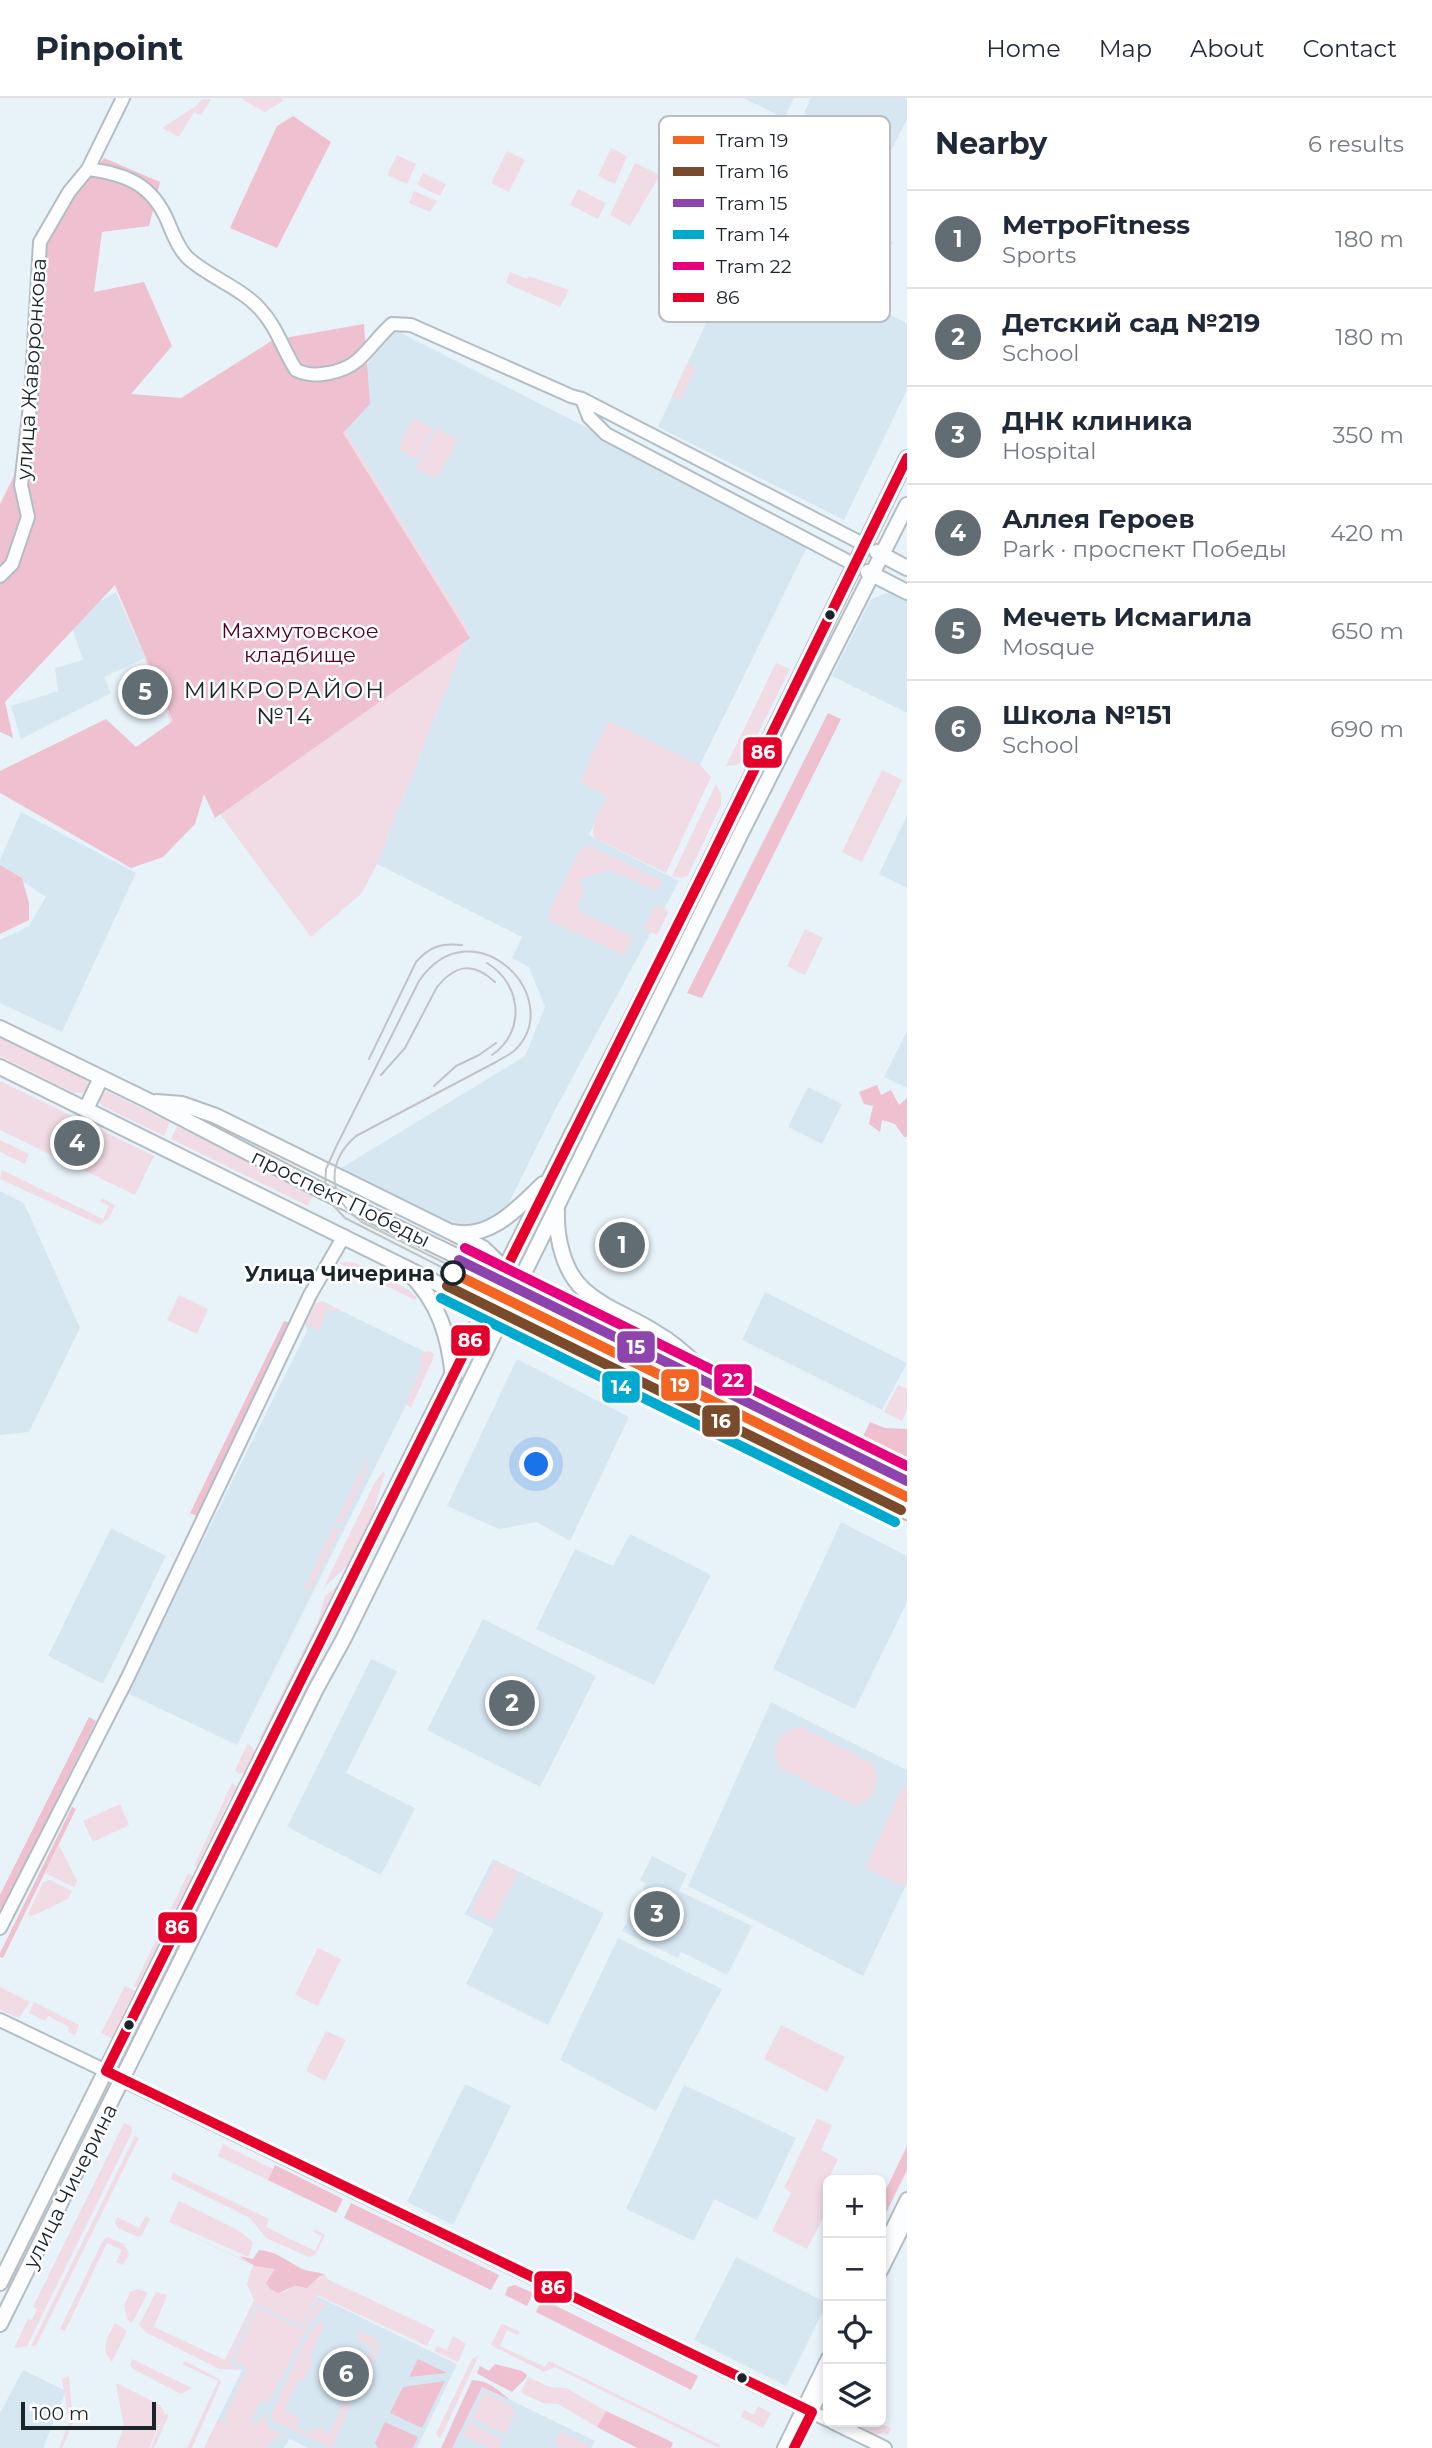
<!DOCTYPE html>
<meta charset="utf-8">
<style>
:root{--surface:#fff;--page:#f2f2f3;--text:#1f2937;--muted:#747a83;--line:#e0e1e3;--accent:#626c73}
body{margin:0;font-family:Montserrat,sans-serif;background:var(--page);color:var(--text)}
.controls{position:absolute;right:21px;bottom:21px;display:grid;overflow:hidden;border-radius:10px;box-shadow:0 4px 10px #0003}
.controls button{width:63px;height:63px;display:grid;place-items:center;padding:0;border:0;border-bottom:2px solid var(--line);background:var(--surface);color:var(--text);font:35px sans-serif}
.scale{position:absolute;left:21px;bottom:18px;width:135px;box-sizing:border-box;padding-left:7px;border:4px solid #1a242b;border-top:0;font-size:19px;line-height:24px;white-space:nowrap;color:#1a242b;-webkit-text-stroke:5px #fff;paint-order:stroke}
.you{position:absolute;left:537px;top:1367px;width:24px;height:24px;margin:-18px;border:5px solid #fff;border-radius:50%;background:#1a73e8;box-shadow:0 0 0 10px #1a73e833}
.badge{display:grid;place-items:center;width:46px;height:46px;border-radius:50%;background:var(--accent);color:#fff;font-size:23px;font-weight:700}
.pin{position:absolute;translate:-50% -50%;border:4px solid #fff;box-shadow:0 2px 7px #0006}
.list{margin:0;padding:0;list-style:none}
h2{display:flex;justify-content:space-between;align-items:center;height:91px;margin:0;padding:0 28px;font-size:30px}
h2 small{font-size:23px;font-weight:400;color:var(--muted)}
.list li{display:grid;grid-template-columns:46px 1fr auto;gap:21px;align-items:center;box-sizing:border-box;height:98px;padding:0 28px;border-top:2px solid var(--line)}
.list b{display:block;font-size:26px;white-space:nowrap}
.list p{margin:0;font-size:23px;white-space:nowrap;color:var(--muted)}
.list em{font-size:23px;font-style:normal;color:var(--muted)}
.icon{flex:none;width:38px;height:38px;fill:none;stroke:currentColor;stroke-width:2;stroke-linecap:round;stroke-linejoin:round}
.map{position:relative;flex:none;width:907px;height:2350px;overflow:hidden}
header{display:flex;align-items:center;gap:42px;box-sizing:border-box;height:98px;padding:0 35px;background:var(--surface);border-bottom:2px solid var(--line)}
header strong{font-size:33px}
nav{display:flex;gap:38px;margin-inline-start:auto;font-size:24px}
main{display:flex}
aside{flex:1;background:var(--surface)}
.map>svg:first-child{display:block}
.built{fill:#d7e7f2}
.green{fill:#f1dbe5}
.forest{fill:#eec0d0}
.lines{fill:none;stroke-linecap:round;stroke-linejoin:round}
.minor-casing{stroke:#b3bdc3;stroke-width:16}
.major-casing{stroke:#b3bdc3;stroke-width:18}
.minor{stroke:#fcfdfe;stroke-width:12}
.major{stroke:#fcfdfe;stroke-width:14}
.tram{stroke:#c1c3c5;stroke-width:2}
.bus-1-casing{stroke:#fff;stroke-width:16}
.bus-1{stroke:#e4002b;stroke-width:10}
.tram-1-casing{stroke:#fff;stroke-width:16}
.tram-2-casing{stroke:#fff;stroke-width:16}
.tram-3-casing{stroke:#fff;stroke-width:16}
.tram-4-casing{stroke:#fff;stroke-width:16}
.tram-5-casing{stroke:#fff;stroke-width:16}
.tram-1{stroke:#f26522;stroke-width:10}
.tram-2{stroke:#7a4b2a;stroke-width:10}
.tram-3{stroke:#8e44ad;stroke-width:10}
.tram-4{stroke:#00a9ce;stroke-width:10}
.tram-5{stroke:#e5007d;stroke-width:10}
.bus-dot{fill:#1a242b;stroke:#fff;stroke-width:2.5}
.stop-dot{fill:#fff;stroke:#1a242b;stroke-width:3.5}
.labels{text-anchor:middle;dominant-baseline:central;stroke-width:5;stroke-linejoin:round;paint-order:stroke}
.street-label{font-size:21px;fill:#1a242b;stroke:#fff}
.park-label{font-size:21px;fill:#520025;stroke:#fff}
.stop-label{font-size:21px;font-weight:bold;fill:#1a242b;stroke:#fff;text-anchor:end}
.neighbourhood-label{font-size:23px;letter-spacing:2px;fill:#1a242b;stroke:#fff}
.key{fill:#fff;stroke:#babdbf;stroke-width:2}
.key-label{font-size:19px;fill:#1a242b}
.line-badge{stroke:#fff;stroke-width:2.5}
.badge-label{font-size:19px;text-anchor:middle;font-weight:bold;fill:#fff}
</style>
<header>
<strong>Pinpoint</strong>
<nav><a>Home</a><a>Map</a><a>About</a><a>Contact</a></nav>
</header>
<main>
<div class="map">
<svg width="907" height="2350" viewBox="0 0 907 2350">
<rect width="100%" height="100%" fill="#e8f2f9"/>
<path class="built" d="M743,0H794L784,20Z
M811,0H907V21L889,57L804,15Z
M743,145L907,225V292L844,422L658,329Z
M395,232L633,353L808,447L700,667L608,624L580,684L607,698L589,737L679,783L556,1010L508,1107L502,1115L479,1128L455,1129L338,1072L525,958L545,909L529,869L512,860L522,839L377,766L469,533L331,310Z
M116,494L145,560L104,579L111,595L21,641L11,608L58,593L55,570L83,562L69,521Z
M886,495H892L907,503V615L832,578L869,505L872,501Z
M21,714L136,775L62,934L0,905V842L29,828L46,799L0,769V762Z
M907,717V790L879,776Z
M907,933V990L884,979Z
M808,989L842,1006L822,1046L788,1029Z
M0,1093L24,1105L80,1230L29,1334L0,1337Z
M765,1194L907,1265L882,1312L742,1242Z
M322,1203L431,1257L237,1647L127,1595L307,1233L305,1226L315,1206Z
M517,1261L629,1319L570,1443L537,1424L499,1431L447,1408Z
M841,1424L907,1458V1504L855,1611L773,1571Z
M111,1430L166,1458L103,1586L48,1558Z
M630,1436L711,1477L654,1587L536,1531L575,1451L613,1468Z
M483,1521L596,1578L540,1689L427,1632Z
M371,1561L397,1573L346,1675L415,1710L381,1777L287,1729Z
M771,1604L907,1672V1785L863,1878L688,1788Z
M652,1758L687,1776L679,1793L752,1828L727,1877L681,1854L678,1860L622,1833L646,1786L640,1782Z
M493,1761L604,1815L548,1927L466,1886L494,1831L465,1816Z
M618,1840L722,1891L656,2013L560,1962Z
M465,1986L511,2008L453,2127L407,2104Z
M684,1987L796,2040L757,2122L714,2101L694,2143L626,2111Z
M736,2159L827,2205L786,2288L694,2242Z
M317,2198L457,2266L417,2350H309L289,2341L284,2350H204L242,2272L228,2265L256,2207L302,2227Z
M23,2272L66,2293L43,2350H0V2315Z
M482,2288L595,2343L591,2350H452Z"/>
<path class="green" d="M244,0H281L283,3L265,14L243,2Z
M202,1H211L201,17L194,14L179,39L162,30L196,8Z
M611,50L627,58L615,86L598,78Z
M507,53L525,62L509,94L491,85Z
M397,57L416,66L407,86L387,77Z
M635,65L660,77L630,128L610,117Z
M423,75L446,86L440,98L417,87Z
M578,91L606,105L598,121L570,107Z
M414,93L437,103L430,114L409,105Z
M859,128L893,144L884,163L850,147Z
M510,174L527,181L528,178L569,192L560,209L506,185Z
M687,266L696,270L681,302L672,298Z
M331,310L469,533L377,766L362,795L311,839L222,719L172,628L100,450Z
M413,320L433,330L418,361L398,351Z
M436,330L458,341L437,381L416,371Z
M776,565L790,571L745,662L736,667L726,668Z
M608,623L700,667L711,679L666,775L595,740C588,728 602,710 607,698L580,684Z
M882,672L902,682L862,764L842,754Z
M716,686L721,696V707L688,777L681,780L672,778Z
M586,748L592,749L662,783L657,793L609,772L579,782L584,793L577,809L579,813L633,839L624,857L550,823V812L580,752Z
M656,806L669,813L657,837L643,831Z
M805,831L823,840L805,877L787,868Z
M0,938L85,981L89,985L88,991L82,995H74L0,958Z
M0,983L154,1058L135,1097L0,1032Z
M108,994L170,1024L164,1038L102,1008L98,999L100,995Z
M177,1028L314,1095L308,1108L171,1041Z
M0,1042L29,1056L25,1066L0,1054Z
M2,1072L103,1121L109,1108L100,1103L102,1100L115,1107L109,1120L100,1127L0,1081Z
M346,1164L355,1165L407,1191L417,1199L415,1202L339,1165Z
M179,1197L208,1211L197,1236L167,1222Z
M322,1203L339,1212L338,1215L328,1210L319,1233L305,1226L315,1206Z
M430,1253L434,1256L433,1261L411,1309L403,1306L407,1305L409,1302L406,1300L413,1294L410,1291L412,1288H415L417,1285L414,1282L421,1277L418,1274L423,1265L419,1260L424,1254Z
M898,1287L907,1291V1312L902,1323L884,1314Z
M369,1356L362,1385L341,1427L336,1424Z
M383,1374L385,1375C375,1404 370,1438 351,1463C343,1473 332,1481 323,1491L375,1384Z
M334,1429L340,1432L311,1491L307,1492L304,1491Z
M349,1478L264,1642L259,1641L318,1523L325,1498Z
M801,1629L873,1666C882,1685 876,1703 854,1707L780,1670C768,1650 779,1632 801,1629Z
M248,1645L253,1650L255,1658L247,1675L238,1676L235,1672Z
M232,1685L239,1691L236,1698L230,1700L200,1763L201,1770L194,1768Z
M902,1690L907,1692V1779L903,1788L865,1770Z
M120,1706L129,1727L93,1744L83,1723Z
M59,1747L77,1783L74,1789L45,1775Z
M496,1763L518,1774L493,1824L471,1813Z
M188,1775L196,1779L193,1785H189L138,1890L134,1888Z
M50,1782L72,1793L68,1801L30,1819L28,1816L43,1784Z
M318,1850L341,1861L318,1908L295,1897Z
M125,1888L141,1896L116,1943L101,1935Z
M0,1889L30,1904L19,1920L0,1912Z
M34,1904L79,1927L75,1937L68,1934L69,1929L48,1918L45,1923L29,1915Z
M781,1927L845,1959L827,1994L764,1961Z
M326,1933L346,1942L325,1983L306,1973Z
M817,2020L832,2027L821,2052L838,2061L829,2080L833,2082H828V2110L807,2151L772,2133L791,2095L784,2090Z
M124,2025L132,2029V2034L27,2248L14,2250L28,2221L32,2222L37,2211L33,2209Z
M135,2038L139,2040L36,2248H31Z
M223,2046L273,2071L268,2082L218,2058Z
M173,2075L269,2121L266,2129L315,2153L322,2138L313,2134L315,2131L325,2137L315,2157L309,2159L266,2140L250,2120L171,2081Z
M179,2103L238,2132L253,2144L249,2159L169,2124Z
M146,2118L150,2121L142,2137L138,2139L118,2130L115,2125L117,2119L139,2130Z
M107,2139L124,2146L129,2156L123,2167L116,2164L122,2152L107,2145L65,2233L60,2231L103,2142Z
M193,2139C220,2150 247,2166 275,2171L284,2194L295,2188C309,2194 314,2179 325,2177L327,2181L435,2232L427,2248L317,2197L302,2228L256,2207L228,2265L242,2272L219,2271L147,2235L139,2227L156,2194L167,2197L154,2229L225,2262L254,2202L247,2186L253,2167Z
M138,2191L148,2194L132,2225L127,2221L124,2208L130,2194Z
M318,2202L325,2206L308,2228L268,2305L261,2302L251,2323L258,2326L264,2315L268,2330L282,2336L266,2347L271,2350H204L218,2322L228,2327L230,2324L224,2321L246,2272L244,2268L233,2263L257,2210L302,2231Z
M319,2224L325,2226L309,2259L313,2262L303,2283L299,2282L284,2312L299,2320L296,2329L310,2336L314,2328L330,2335L345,2304L350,2306L332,2350L271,2322V2317C281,2297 304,2236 319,2224Z
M115,2225L127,2233L112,2264C99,2250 108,2239 115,2225Z
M503,2226L520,2234L518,2237L507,2232L500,2248L545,2269L549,2263L720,2347L719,2350L555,2269L544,2274L491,2247L501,2227Z
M360,2234L376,2241L380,2247L362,2285L357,2282L373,2250L357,2241Z
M453,2238L466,2246L458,2264L434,2253L437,2248L447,2252Z
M479,2257L440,2341L436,2336L472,2261Z
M132,2261L192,2290L181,2296L133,2271L130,2267Z
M185,2263L219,2281L221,2284L192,2350H187L218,2283L182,2266Z
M69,2278L73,2325L62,2350H59L69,2324L62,2281Z
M528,2279L550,2289L566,2290L606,2313L597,2329L558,2306L543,2305L521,2295Z
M116,2285L160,2307L165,2316H168V2319L154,2350H151L165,2316L149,2350H116L124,2329Z
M485,2294L510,2307L515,2316L512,2323L496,2316L511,2324L505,2336L472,2320Z
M758,2308L771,2315L763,2330L741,2319L744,2312L754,2317Z
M847,2324H877L891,2330L888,2337L883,2335L873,2337Z
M469,2325L502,2342L498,2350H489L463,2337Z
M560,2334L590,2348L589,2350H562L554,2346Z"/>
<path class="forest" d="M293,18L331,44L277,150L230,130L277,28Z
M104,60L160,84L149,128L102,134L94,194L144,184L172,248L131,296L181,300L273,242L364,226L370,306L343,335L470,540L215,720L204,696L195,726L163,759L131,770L0,695V673L106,621L136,649L173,623L115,487L5,604L13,640L0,634V406L35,336L44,134Z
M828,615L841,621L702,900L687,895Z
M0,767L22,780L29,805V822L0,836Z
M877,987L881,997L891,992L899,1007L907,1000V1039H904L895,1026L882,1022L880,1034L869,1026L873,1008L864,1006L859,994Z
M284,1223L291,1225L197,1418L190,1415Z
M870,1324L885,1330L907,1331V1369L860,1345Z
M89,1619L96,1623L0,1816V1797Z
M72,1709L76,1711L3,1860L0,1859V1855Z
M907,2048V2072L881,2125V2102Z
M275,2067L343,2101L336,2115L268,2082Z
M351,2105L499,2177L491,2192L344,2120Z
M259,2152C276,2153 287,2163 302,2171C310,2174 317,2173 325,2177L320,2178L307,2190L295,2188L278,2195L270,2191L266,2185L275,2171L255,2168L239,2158L253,2161Z
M515,2187L533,2195L527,2208L505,2197L508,2189Z
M542,2201L698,2278L691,2292L536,2214Z
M418,2261L447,2275L409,2279Z
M495,2266L522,2273L527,2277L526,2280L512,2294C505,2290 482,2279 477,2275L480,2268L489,2273Z
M472,2282C488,2282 498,2292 510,2302L482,2289L452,2350H441Z
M445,2283L422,2330L390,2315L403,2289Z
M606,2313L670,2343L673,2345L671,2350H637L597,2329Z
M385,2324L418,2339L413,2350H378L375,2345Z"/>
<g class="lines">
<g class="minor-casing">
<path id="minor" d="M88,71C126,76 152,86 168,124C173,136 179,152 189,161C211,180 241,190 260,211C277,229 283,252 296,272C313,281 343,275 358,262C370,251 380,237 392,226L411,227L571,298L582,301L865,447
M582,301L589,319L606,336L855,467
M0,478L12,466L28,419L21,387L31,299L40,144L69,94L88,71L123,0
M0,1830L127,1581L310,1197L344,1138
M0,1922L106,1973
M123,1982L828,2322
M881,2154L907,2101
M881,2173L907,2121
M832,2324L885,2350
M784,2350L828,2260
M794,2350L828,2280"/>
</g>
<g class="major-casing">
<path id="major" d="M877,454L907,470
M868,474L907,494
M0,930L149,1003L326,1095L475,1167L506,1172L521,1179L709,1279L907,1379
M0,969L487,1210L781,1351L907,1414
M156,1004L182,1006L216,1018L483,1150L506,1172
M86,1011L101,980
M557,1112C556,1139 563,1173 584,1192C605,1211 632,1219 655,1234C671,1243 685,1255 698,1268
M454,1134C490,1142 520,1108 543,1086
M409,1175C439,1204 449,1239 453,1279
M0,2185L574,1032L662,861L907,360
M0,2226L316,1591L344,1540L742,733L907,407"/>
</g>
<use href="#minor" class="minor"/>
<use href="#major" class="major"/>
<path class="tram" d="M487,865C522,886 526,934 492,957
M369,961L416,864C430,848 442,845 462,847
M381,977L405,950L437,889C456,866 473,864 495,884
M434,988L456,968L479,957L496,945
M453,1175L345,1120L330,1104L325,1088L326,1071L336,1049L419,883C473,805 568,900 515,952C510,957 502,960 496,964L356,1038C325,1065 328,1101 362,1124L550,1217"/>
<g class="bus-1-casing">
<path id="bus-1" d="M794,2350L812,2314L106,1973L709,764L907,360"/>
</g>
<use href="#bus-1" class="bus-1"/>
<g class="tram-1-casing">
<path id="tram-1" d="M453,1175L907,1399"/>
</g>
<g class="tram-2-casing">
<path id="tram-2" d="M447,1188L901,1412"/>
</g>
<g class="tram-3-casing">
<path id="tram-3" d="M459,1162L907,1383"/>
</g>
<g class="tram-4-casing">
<path id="tram-4" d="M441,1200L895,1424"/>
</g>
<g class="tram-5-casing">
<path id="tram-5" d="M465,1150L907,1368"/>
</g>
<use href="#tram-1" class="tram-1"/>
<use href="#tram-2" class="tram-2"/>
<use href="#tram-3" class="tram-3"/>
<use href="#tram-4" class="tram-4"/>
<use href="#tram-5" class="tram-5"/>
</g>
<g class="bus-dot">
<circle cx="830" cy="517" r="6"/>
<circle cx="129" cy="1927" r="6"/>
<circle cx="742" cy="2280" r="6"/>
</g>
<circle class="stop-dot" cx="453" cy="1175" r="11"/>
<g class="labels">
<g class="street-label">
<text transform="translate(31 271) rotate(-86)">улица Жаворонкова</text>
<text transform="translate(341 1100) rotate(26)">проспект Победы</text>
<text transform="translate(70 2088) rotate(-63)">улица Чичерина</text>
</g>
<g class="park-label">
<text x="300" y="532">Махмутовское<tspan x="300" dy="24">кладбище</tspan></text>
</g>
<g class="stop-label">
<text x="435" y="1175">Улица Чичерина</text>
</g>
<g class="neighbourhood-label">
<text x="285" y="592">МИКРОРАЙОН<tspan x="285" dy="26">№14</tspan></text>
</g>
</g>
<rect x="659" y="18" width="231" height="206" rx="10" class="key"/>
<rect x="673" y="38" width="31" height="8" fill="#f26522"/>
<rect x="673" y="69" width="31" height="9" fill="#7a4b2a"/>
<rect x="673" y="101" width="31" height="8" fill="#8e44ad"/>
<rect x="673" y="132" width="31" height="9" fill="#00a9ce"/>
<rect x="673" y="164" width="31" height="8" fill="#e5007d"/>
<rect x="673" y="195" width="31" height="9" fill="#e4002b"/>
<g class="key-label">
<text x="716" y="49">Tram 19</text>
<text x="716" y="80">Tram 16</text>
<text x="716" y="112">Tram 15</text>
<text x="716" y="143">Tram 14</text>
<text x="716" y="175">Tram 22</text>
<text x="716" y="206">86</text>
</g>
<g class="line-badge">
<rect x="742" y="638" width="41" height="33" rx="7" fill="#e4002b"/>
<rect x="450" y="1226" width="41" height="33" rx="7" fill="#e4002b"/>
<rect x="616" y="1232" width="40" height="34" rx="7" fill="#8e44ad"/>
<rect x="713" y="1265" width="40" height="34" rx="7" fill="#e5007d"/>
<rect x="660" y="1270" width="40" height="34" rx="7" fill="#f26522"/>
<rect x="601" y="1272" width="40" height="34" rx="7" fill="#00a9ce"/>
<rect x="701" y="1306" width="40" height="34" rx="7" fill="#7a4b2a"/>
<rect x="157" y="1813" width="41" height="33" rx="7" fill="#e4002b"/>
<rect x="533" y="2172" width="40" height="34" rx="7" fill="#e4002b"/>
</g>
<g class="badge-label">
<text x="763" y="661">86</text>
<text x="470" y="1249">86</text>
<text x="636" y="1256">15</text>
<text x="733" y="1289">22</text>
<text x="680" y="1294">19</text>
<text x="621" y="1296">14</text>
<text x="721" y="1330">16</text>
<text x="177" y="1836">86</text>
<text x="553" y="2196">86</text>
</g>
</svg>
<div class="controls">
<button>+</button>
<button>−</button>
<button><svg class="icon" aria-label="locate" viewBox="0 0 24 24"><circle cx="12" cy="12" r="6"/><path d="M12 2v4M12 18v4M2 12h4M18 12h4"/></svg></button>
<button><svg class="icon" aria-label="layers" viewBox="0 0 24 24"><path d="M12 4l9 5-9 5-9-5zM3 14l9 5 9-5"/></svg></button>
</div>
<div class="scale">100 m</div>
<div class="you"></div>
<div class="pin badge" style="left:622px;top:1147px">1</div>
<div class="pin badge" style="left:512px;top:1605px">2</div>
<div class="pin badge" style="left:657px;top:1816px">3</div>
<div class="pin badge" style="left:77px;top:1045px">4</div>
<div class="pin badge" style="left:145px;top:594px">5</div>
<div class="pin badge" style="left:346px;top:2276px">6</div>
</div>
<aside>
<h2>Nearby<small>6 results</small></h2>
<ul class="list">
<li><span class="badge">1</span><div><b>МетроFitness</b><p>Sports</p></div><em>180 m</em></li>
<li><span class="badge">2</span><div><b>Детский сад №219</b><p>School</p></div><em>180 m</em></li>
<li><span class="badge">3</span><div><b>ДНК клиника</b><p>Hospital</p></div><em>350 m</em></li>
<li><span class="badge">4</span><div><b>Аллея Героев</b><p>Park · проспект Победы</p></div><em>420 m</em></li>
<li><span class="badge">5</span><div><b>Мечеть Исмагила</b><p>Mosque</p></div><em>650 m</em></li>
<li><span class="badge">6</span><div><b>Школа №151</b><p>School</p></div><em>690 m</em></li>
</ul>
</aside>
</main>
